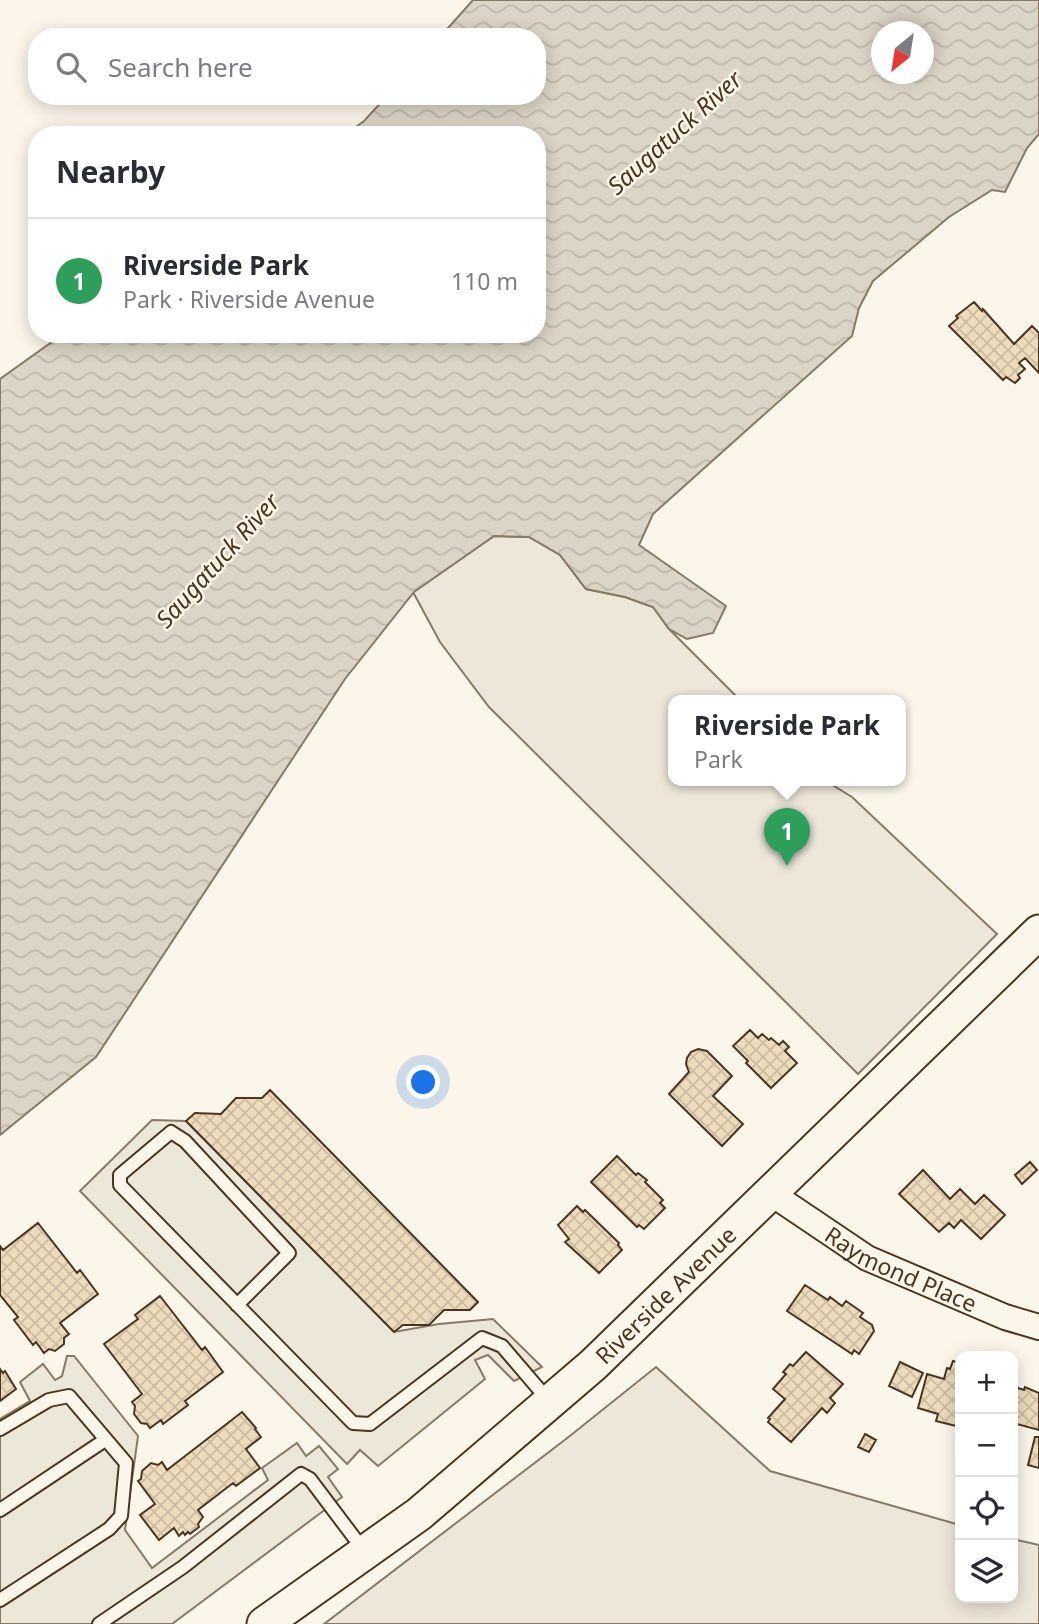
<!DOCTYPE html>
<meta charset="utf-8">
<style>
:root{--surface:#fff;--page:#f7f7f7;--text:#2b2b33;--muted:#7c7c81;--line:#e1e1e2;--accent:#c62828}
body{margin:0;font-family:"Noto Sans",sans-serif;background:var(--page);color:var(--text)}
.controls{position:absolute;right:21px;bottom:21px;display:grid;overflow:hidden;border-radius:14px;box-shadow:0 4px 18px #0003}
.controls button{width:63px;height:63px;display:grid;place-items:center;padding:0;border:0;border-bottom:2px solid var(--line);background:var(--surface);color:var(--text);font:35px sans-serif}
.compass{position:absolute;left:871px;top:21px;width:63px;height:63px;border-radius:50%;background:var(--surface);box-shadow:0 4px 18px #0003;rotate:210deg}
.you{position:absolute;left:424px;top:1083px;width:24px;height:24px;margin:-18px;border:5px solid #fff;border-radius:50%;background:#1a73e8;box-shadow:0 0 0 10px #1a73e833}
.badge{display:grid;place-items:center;width:46px;height:46px;border-radius:50%;background:var(--accent);color:#fff;font-size:23px;font-weight:700}
.pin{position:absolute;translate:-50% -58px;filter:drop-shadow(0 2px 4px #0008)}
.pin::after{content:'';position:absolute;top:37px;width:24px;height:21px;background:inherit;clip-path:polygon(0 0,100% 0,50% 100%)}
.popup{position:absolute;left:668px;top:695px;width:238px;height:91px;box-sizing:border-box;display:grid;place-content:center;border-radius:14px;background:var(--surface);filter:drop-shadow(0 2px 5px #0005);font-size:23px;white-space:nowrap;color:var(--muted)}
.popup b{font-size:26px;color:var(--text)}
.popup::after{content:'';position:absolute;left:50%;top:100%;margin-left:-14px;border:14px solid transparent;border-top-color:var(--surface)}
.list{margin:0;padding:0;list-style:none}
h2{display:flex;justify-content:space-between;align-items:center;height:91px;margin:0;padding:0 28px;font-size:30px}
h2 small{font-size:23px;font-weight:400;color:var(--muted)}
.list li{display:grid;grid-template-columns:46px 1fr auto;gap:21px;align-items:center;box-sizing:border-box;height:126px;padding:0 28px;border-top:2px solid var(--line)}
.list b{display:block;font-size:26px;white-space:nowrap}
.list p{margin:0;font-size:23px;white-space:nowrap;color:var(--muted)}
.list em{font-size:23px;font-style:normal;color:var(--muted)}
.icon{flex:none;width:38px;height:38px;fill:none;stroke:currentColor;stroke-width:2;stroke-linecap:round;stroke-linejoin:round}
.map{position:relative;flex:none;width:1039px;height:1624px;overflow:hidden}
.search{position:absolute;background:var(--surface);box-shadow:0 4px 18px #0003;left:28px;top:28px;width:518px;height:77px;display:flex;align-items:center;gap:18px;box-sizing:border-box;padding:0 24px;border-radius:28px;color:var(--muted);font-size:26px}
.panel{position:absolute;background:var(--surface);box-shadow:0 4px 18px #0003;left:28px;top:126px;width:518px;height:217px;border-radius:28px}
.map>svg:first-child{display:block}
.green{fill:#ede6d9;stroke:#887966;stroke-width:2}
.parking{fill:#ede7d9;stroke:#887966;stroke-width:2}
.water{fill:url(#water-waves);stroke:#887966;stroke-width:2;fill-rule:evenodd}
.building{fill:url(#building-cross-hatch);stroke:#4a3520;stroke-width:2}
.lines{fill:none;stroke-linecap:round;stroke-linejoin:round}
.lane-casing{stroke:#4a3520;stroke-width:16}
.street-casing{stroke:#4a3520;stroke-width:28}
.secondary-casing{stroke:#4a3520;stroke-width:37}
.lane{stroke:#fbf6e9;stroke-width:12}
.street{stroke:#fbf6e9;stroke-width:24}
.secondary{stroke:#fbf6e9;stroke-width:33}
.labels{text-anchor:middle;dominant-baseline:central;stroke-width:5;stroke-linejoin:round;paint-order:stroke}
.street-label{font-size:23px;fill:#4a3520;stroke:#fbf6e9}
.water-label{font-size:24px;font-style:italic;fill:#4a3520;stroke:#fbf6e9}
</style>
<div class="map">
<svg width="1039" height="1624" viewBox="0 0 1039 1624">
<defs>
<pattern id="water-waves" width="16" height="10" patternUnits="userSpaceOnUse" patternTransform="scale(1.75)"><rect width="16" height="10" fill="#dcd4c6"/><path d="M0 5q4-4 8 0t8 0" fill="none" stroke="#beb7aa"/></pattern>
<pattern id="building-cross-hatch" width="8" height="8" patternUnits="userSpaceOnUse" patternTransform="scale(1.75)"><rect width="8" height="8" fill="#ecdcbc"/><path d="M0 0l8 8M0 8l8-8" fill="none" stroke="#ccbda1"/></pattern>
</defs>
<rect width="100%" height="100%" fill="#fbf6e9"/>
<path class="green" d="M494,536L529,537L560,555L586,589L625,597L653,607L669,629L740,700H673V780H824L852,797L997,934L858,1074L489,707L440,642L413,592Z
M656,1367L770,1471L960,1525V1598H1013V1539L1039,1545V1624H324L566,1439Z"/>
<path class="parking" d="M152,1120L186,1121L394,1332L439,1324L493,1319L542,1367L514,1381L488,1355L475,1360L485,1379L378,1466L360,1450L347,1464L80,1191Z
M67,1356H74L138,1436L125,1530L152,1568L268,1480L262,1468L297,1443L306,1456L319,1446L338,1469L328,1477L342,1497L172,1624H0V1419L30,1401L20,1382L43,1364L55,1380L62,1376Z"/>
<path class="water" d="M473,0H1039V134L1027,148L1005,192L992,190L949,217L873,281L859,308L852,336L653,514L639,545L726,606L713,633L687,639L669,629L653,607L625,597L586,589L560,555L529,537L494,536L414,592L345,679L96,1057L0,1135V379L63,334H537V135H345L364,121L387,96H537V37H440ZM881,32H923V74H881Z"/>
<path class="building" d="M974,302L982,311L983,309L1014,344L1032,326L1039,333V373L1025,358L1019,363L1025,369L1018,375L1020,378L1015,383L1006,377L1003,380L949,326L958,318L956,316Z
M750,1030L758,1038L762,1034L769,1040L771,1038L779,1045L783,1041L789,1047L785,1051L797,1063L771,1088L746,1063L748,1061L733,1046Z
M698,1049L707,1051L732,1076L713,1096L743,1124L722,1146L669,1094L689,1072L686,1064L687,1058L691,1052Z
M270,1090L478,1302L470,1310H444L429,1325H403L394,1332L186,1121L195,1113L221,1114L236,1098H262Z
M617,1156L636,1175L638,1173L647,1180L645,1182L663,1200L660,1203L665,1208L644,1229L639,1225L637,1227L591,1182Z
M1030,1162L1037,1170L1022,1184L1015,1175Z
M923,1170L950,1199L960,1189L975,1204L984,1195L1005,1215L981,1239L961,1220L954,1228L949,1223L939,1232L899,1194Z
M577,1206L583,1212L585,1210L619,1243L618,1245L622,1250L599,1273L565,1242L569,1239L558,1225Z
M38,1223L77,1273L80,1270L98,1294L60,1323L69,1334L64,1338V1344L55,1351L49,1349L44,1353L36,1342L33,1345L14,1320L18,1317L0,1295V1246L3,1250Z
M805,1285L828,1300L830,1297L842,1306L846,1301L863,1313L860,1317L872,1325L874,1331L859,1354L854,1350L852,1354L787,1311Z
M160,1296L202,1350L205,1347L223,1372L185,1401L188,1405L163,1424L161,1420L150,1428L147,1424L141,1423L134,1414L135,1406L132,1402L142,1394L104,1344L138,1319L135,1315Z
M806,1352L843,1384L830,1398L835,1403L827,1413L822,1408L791,1442L768,1422L770,1419L768,1418L785,1399L773,1389L786,1374L783,1372L790,1364L793,1366Z
M953,1361L960,1363V1427L936,1421L938,1414L918,1408L927,1374L944,1379L947,1368L950,1369Z
M900,1362L923,1373L912,1397L889,1386Z
M0,1369L3,1373L5,1371L16,1389L0,1401Z
M1015,1387L1024,1390L1025,1387L1039,1393V1430L1013,1423Z
M242,1412L256,1428L255,1429L261,1437L246,1449L260,1468L236,1486L233,1483L198,1510L203,1517L198,1524L199,1527L190,1534L188,1532L185,1535L183,1532L179,1536L174,1528L159,1540L140,1515L155,1504L138,1481L141,1479L142,1471L151,1463L158,1465L162,1462L167,1470Z
M865,1434L876,1440L869,1452L858,1447Z
M1035,1437H1039V1468L1028,1465Z"/>
<g class="lines">
<g class="lane-casing">
<path id="lane" d="M237,1305L289,1253L185,1141L171,1132L120,1175V1185L353,1423L370,1424L482,1338L502,1346L549,1401
M0,1429L49,1400L69,1396L126,1463L121,1516L109,1529L0,1600
M0,1510L105,1440
M99,1624L183,1567L301,1474L310,1479L365,1552"/>
</g>
<g class="street-casing">
<g id="street">
<path id="s1" d="M772,1194L867,1258L1005,1317L1039,1327"/>
</g>
</g>
<g class="secondary-casing">
<g id="secondary">
<path id="s2" d="M264,1624L419,1514L593,1365L1039,932"/>
</g>
</g>
<use href="#lane" class="lane"/>
<use href="#street" class="street"/>
<use href="#secondary" class="secondary"/>
</g>
<g class="labels">
<g class="street-label">
<text stroke="none"><textPath href="#s1" startOffset="150">Raymond Place</textPath></text>
<text stroke="none"><textPath href="#s2" startOffset="520">Riverside Avenue</textPath></text>
</g>
<g class="water-label">
<text transform="translate(674 132) rotate(-42)">Saugatuck River</text>
<text transform="translate(217 560) rotate(-48)">Saugatuck River</text>
</g>
</g>
</svg>
<div class="controls">
<button>+</button>
<button>−</button>
<button><svg class="icon" aria-label="locate" viewBox="0 0 24 24"><circle cx="12" cy="12" r="6"/><path d="M12 2v4M12 18v4M2 12h4M18 12h4"/></svg></button>
<button><svg class="icon" aria-label="layers" viewBox="0 0 24 24"><path d="M12 4l9 5-9 5-9-5zM3 14l9 5 9-5"/></svg></button>
</div>
<svg class="compass" viewBox="-18 -18 36 36"><path d="M0-13l5 13h-10z" fill="#e53935"/><path d="M0 13l5-13h-10z" fill="#7c7c81"/></svg>
<div class="you"></div>
<div class="pin badge" style="left:787px;top:866px;background:#2e9e5b">1</div>
<div class="popup"><b>Riverside Park</b>Park</div>
<div class="search"><svg class="icon" aria-label="search" viewBox="0 0 24 24"><circle cx="10" cy="10" r="6"/><path d="M15 15l6 6"/></svg>Search here</div>
<section class="panel">
<h2>Nearby<small></small></h2>
<ul class="list">
<li><span class="badge" style="background:#2e9e5b">1</span><div><b>Riverside Park</b><p>Park · Riverside Avenue</p></div><em>110 m</em></li>
</ul>
</section>
</div>
